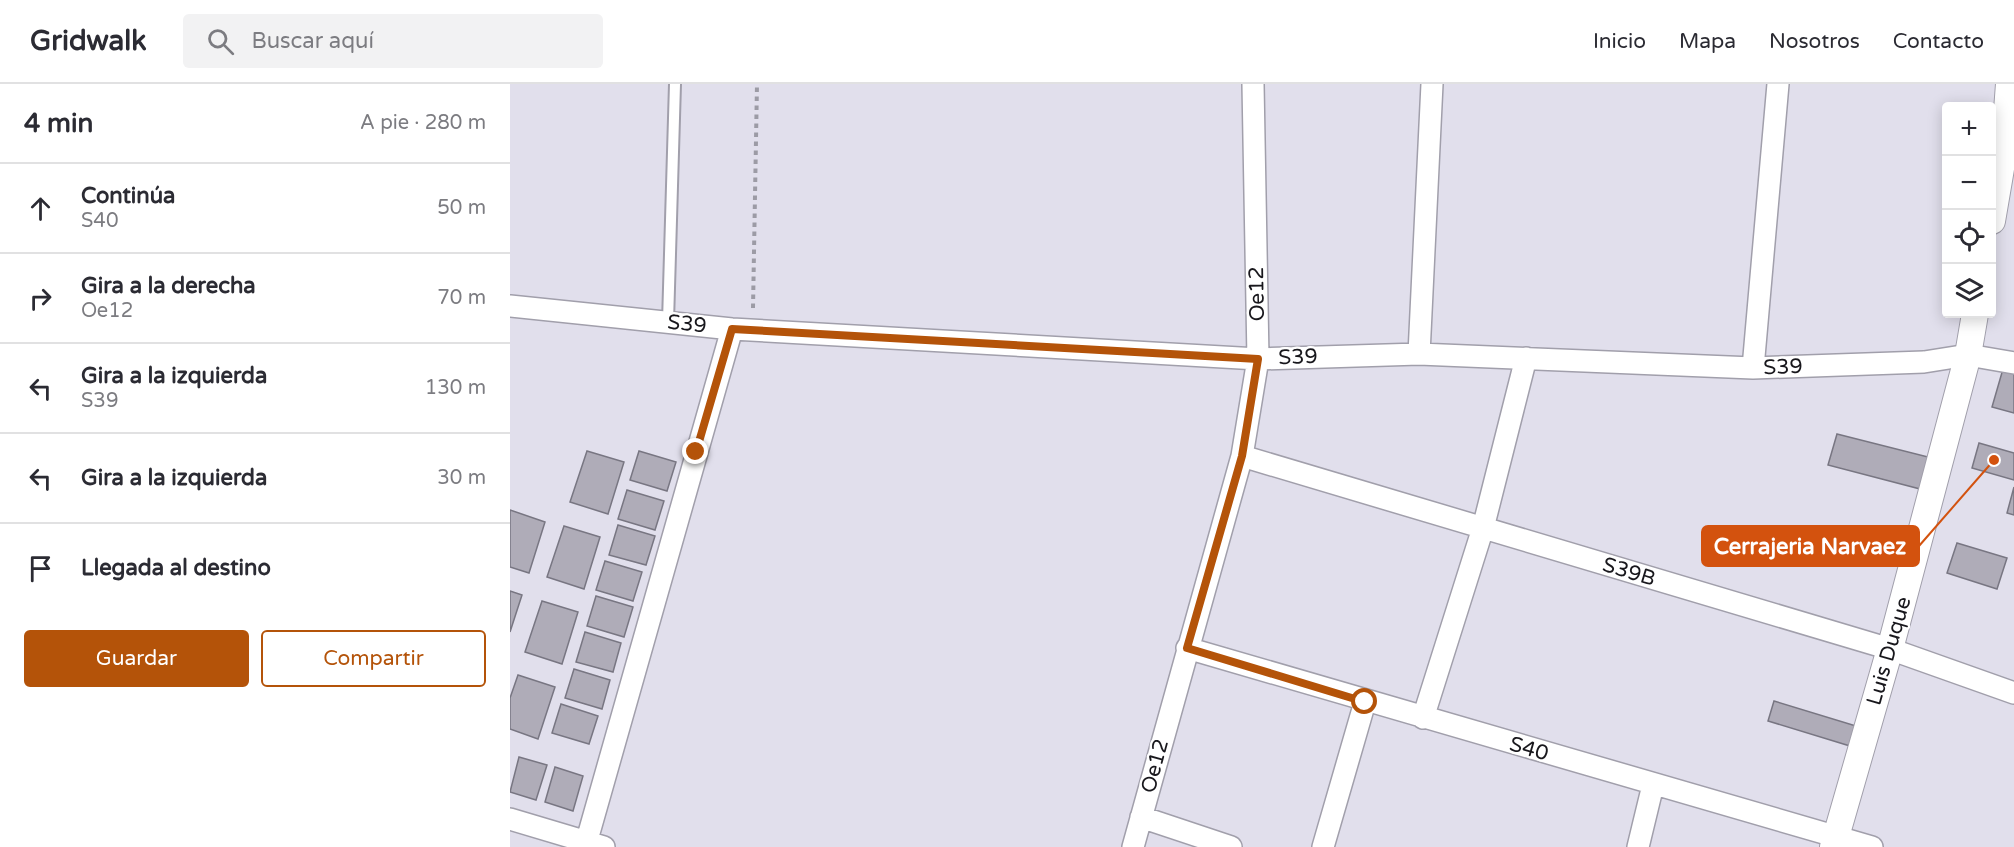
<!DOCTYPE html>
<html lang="es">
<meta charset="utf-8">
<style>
:root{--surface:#fff;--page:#f2f2f3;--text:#2b2b33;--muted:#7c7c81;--line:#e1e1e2;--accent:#b45309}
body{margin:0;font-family:"Varela Round",sans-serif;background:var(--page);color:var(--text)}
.controls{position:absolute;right:18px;top:18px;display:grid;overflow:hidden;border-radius:6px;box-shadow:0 3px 15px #0003}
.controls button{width:54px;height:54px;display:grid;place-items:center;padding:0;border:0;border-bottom:2px solid var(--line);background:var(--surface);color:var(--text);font:30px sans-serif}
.stop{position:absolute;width:18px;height:18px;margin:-14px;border:4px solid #b45309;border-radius:50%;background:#fff}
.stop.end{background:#b45309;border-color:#fff;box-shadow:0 2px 6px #0008}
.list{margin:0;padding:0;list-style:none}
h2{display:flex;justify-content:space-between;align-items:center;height:78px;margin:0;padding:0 24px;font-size:26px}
h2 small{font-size:20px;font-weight:400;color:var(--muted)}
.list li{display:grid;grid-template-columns:39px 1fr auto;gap:18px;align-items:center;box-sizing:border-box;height:90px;padding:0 24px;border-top:2px solid var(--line)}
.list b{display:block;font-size:22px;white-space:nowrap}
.list p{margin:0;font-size:20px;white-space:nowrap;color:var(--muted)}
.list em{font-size:20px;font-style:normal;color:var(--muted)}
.actions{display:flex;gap:12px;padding:18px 24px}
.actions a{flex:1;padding:14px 0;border:2px solid var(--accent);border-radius:6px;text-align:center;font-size:21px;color:var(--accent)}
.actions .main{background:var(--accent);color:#fff}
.icon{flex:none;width:33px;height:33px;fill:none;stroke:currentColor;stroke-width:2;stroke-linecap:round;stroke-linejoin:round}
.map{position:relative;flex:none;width:1504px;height:763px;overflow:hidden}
header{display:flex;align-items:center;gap:36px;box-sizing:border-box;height:84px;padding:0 30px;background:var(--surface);border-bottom:2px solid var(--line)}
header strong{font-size:28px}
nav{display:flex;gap:33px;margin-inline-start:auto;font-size:21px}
.search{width:420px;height:54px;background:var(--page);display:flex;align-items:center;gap:15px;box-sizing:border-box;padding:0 21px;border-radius:6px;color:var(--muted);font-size:22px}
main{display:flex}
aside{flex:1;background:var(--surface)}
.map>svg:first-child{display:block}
.building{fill:#afacb8;stroke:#787682;stroke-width:1.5}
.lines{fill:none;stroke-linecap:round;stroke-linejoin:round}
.service-casing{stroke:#a19fab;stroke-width:14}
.minor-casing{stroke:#a19fab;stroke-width:24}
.tertiary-casing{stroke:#a19fab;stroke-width:28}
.path{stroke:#9c9ba5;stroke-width:4;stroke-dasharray:4.5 4.5;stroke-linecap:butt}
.service{stroke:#fff;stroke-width:10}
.minor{stroke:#fff;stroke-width:21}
.tertiary{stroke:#fff;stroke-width:26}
.route{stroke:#b45309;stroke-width:8}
.labels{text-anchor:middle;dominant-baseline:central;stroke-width:4.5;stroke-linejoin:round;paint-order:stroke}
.street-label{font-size:21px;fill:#18171c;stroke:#fff}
.leader{fill:none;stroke:#d3520e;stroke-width:2}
.callout-dot{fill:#d3520e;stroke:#fff;stroke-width:2}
.callout{fill:#d3520e;stroke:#d3520e;stroke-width:2}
.callout-label{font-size:22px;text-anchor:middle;font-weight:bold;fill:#fff}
</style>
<header>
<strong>Gridwalk</strong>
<div class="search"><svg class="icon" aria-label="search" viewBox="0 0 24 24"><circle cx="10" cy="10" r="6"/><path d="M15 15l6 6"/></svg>Buscar aquí</div>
<nav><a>Inicio</a><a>Mapa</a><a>Nosotros</a><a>Contacto</a></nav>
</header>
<main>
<aside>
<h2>4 min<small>A pie · 280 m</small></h2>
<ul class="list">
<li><svg class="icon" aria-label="ahead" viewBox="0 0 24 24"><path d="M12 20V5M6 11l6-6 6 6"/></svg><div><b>Continúa</b><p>S40</p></div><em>50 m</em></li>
<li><svg class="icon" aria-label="right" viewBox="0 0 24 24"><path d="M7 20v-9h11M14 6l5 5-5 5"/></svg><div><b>Gira a la derecha</b><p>Oe12</p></div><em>70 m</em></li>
<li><svg class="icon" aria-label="left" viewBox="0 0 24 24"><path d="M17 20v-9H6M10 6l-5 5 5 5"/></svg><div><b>Gira a la izquierda</b><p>S39</p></div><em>130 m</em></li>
<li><svg class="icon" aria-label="left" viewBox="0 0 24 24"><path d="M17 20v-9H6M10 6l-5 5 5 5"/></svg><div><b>Gira a la izquierda</b></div><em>30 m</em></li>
<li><svg class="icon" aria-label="arrive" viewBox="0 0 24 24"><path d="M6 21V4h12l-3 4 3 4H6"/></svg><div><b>Llegada al destino</b></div></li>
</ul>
<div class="actions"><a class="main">Guardar</a><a>Compartir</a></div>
</aside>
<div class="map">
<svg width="1504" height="763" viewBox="0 0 1504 763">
<rect width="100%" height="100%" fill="#e1dfec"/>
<path class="building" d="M1504,284V329L1482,323L1493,285Z
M1327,350L1422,374L1414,406L1318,381Z
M1469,359L1504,369V396L1462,384Z
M77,367L114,378L98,430L60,418Z
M129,367L166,378L157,407L120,396Z
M1504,403V431L1497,429Z
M117,406L154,417L145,446L108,435Z
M0,426L35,438L19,489L0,483Z
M108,441L145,452L136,481L99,471Z
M54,442L90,453L74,505L37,493Z
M1447,459L1497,474L1487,505L1437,489Z
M95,477L132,488L123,517L86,506Z
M0,507L12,511L0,548Z
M86,512L123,523L114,553L77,542Z
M32,517L68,528L52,580L15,568Z
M75,548L111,559L103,588L66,578Z
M64,585L100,596L92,625L55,614Z
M8,591L45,603L28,655L0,645V614Z
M1264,617L1346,642L1340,662L1258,637Z
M51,620L88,632L79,660L42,649Z
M9,673L37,681L26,716L0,708Z
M45,683L73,692L63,727L35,718Z"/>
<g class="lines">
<g class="service-casing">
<path id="service" d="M158,238L165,0"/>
</g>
<g class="minor-casing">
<path id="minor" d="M0,222L222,245L748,275L909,270L1243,284L1414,278L1458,271L1504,279
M909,270L922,0
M1243,284L1268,0
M732,372L1380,565L1504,609
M677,564L1362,763
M913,634L973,444L1016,274
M631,733L721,763
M0,735L94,763
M75,763L222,245
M623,763L732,372L748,275L743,0
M813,763L855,618
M1128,763L1143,701"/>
</g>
<g class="tertiary-casing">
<path id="tertiary" d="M1482,137L1494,67L1499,0
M1323,763L1380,565L1458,271L1465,230"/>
</g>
<path class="path" d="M243,224L247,0"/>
<use href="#service" class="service"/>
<use href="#minor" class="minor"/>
<use href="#tertiary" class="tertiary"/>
</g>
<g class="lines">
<path class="route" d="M186,368L222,245L748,275L732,372L677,564L855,618"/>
</g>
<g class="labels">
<g class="street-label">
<text transform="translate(747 210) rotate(-91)">Oe12</text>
<text transform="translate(177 240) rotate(6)">S39</text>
<text transform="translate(788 273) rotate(-2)">S39</text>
<text transform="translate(1273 283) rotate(-2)">S39</text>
<text transform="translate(1119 488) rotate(17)">S39B</text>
<text transform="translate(1379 567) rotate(-74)">Luis Duque</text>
<text transform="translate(1019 665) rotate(16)">S40</text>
<text transform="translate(645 682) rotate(-75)">Oe12</text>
</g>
</g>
<path class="leader" d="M1484 376L1409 462"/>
<circle class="callout-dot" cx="1484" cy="376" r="6"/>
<rect class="callout" x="1192" y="442" width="217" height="40" rx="6"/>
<g class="callout-label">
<text x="1300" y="470">Cerrajeria Narvaez</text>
</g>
</svg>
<div class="controls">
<button>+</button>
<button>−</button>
<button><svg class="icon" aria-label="locate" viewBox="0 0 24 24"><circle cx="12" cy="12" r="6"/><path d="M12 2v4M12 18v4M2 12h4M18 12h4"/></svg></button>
<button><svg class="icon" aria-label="layers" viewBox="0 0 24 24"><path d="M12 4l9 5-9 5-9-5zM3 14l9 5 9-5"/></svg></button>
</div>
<div class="stop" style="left:855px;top:618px"></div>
<div class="stop end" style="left:186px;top:368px"></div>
</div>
</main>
